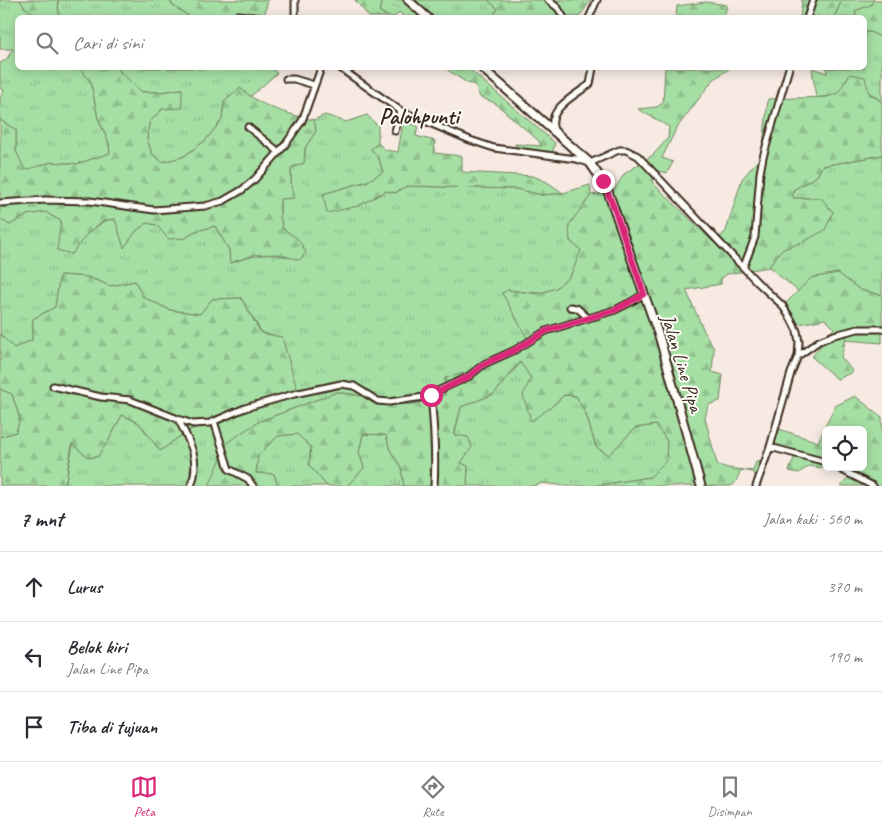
<!DOCTYPE html>
<html lang="id">
<meta charset="utf-8">
<style>
:root{--surface:#fff;--page:#f7f7f7;--text:#2b2b33;--muted:#7c7c81;--line:#e1e1e2;--accent:#db2777}
body{margin:0;font-family:Caveat,sans-serif;background:var(--page);color:var(--text)}
.controls{position:absolute;right:15px;bottom:15px;display:grid;overflow:hidden;border-radius:8px;box-shadow:0 2px 12px #0003}
.controls button{width:45px;height:45px;display:grid;place-items:center;padding:0;border:0;border-bottom:1px solid var(--line);background:var(--surface);color:var(--text);font:25px sans-serif}
.stop{position:absolute;width:15px;height:15px;margin:-11px;border:4px solid #db2777;border-radius:50%;background:#fff}
.stop.end{background:#db2777;border-color:#fff;box-shadow:0 1px 5px #0008}
.list{margin:0;padding:0;list-style:none}
h2{display:flex;justify-content:space-between;align-items:center;height:65px;margin:0;padding:0 20px;font-size:21px}
h2 small{font-size:16px;font-weight:400;color:var(--muted)}
.list li{display:grid;grid-template-columns:32px 1fr auto;gap:15px;align-items:center;box-sizing:border-box;height:70px;padding:0 20px;border-top:1px solid var(--line)}
.list b{display:block;font-size:19px;white-space:nowrap}
.list p{margin:0;font-size:16px;white-space:nowrap;color:var(--muted)}
.list em{font-size:16px;font-style:normal;color:var(--muted)}
.icon{flex:none;width:28px;height:28px;fill:none;stroke:currentColor;stroke-width:2;stroke-linecap:round;stroke-linejoin:round}
.map{position:relative;flex:none;width:882px;height:486px;overflow:hidden}
.search{position:absolute;background:var(--surface);box-shadow:0 2px 12px #0003;left:15px;right:15px;top:15px;height:55px;display:flex;align-items:center;gap:12px;box-sizing:border-box;padding:0 18px;border-radius:8px;color:var(--muted);font-size:19px}
.sheet{height:275px;background:var(--surface)}
nav{display:flex;justify-content:space-around;align-items:center;box-sizing:border-box;height:70px;border-top:1px solid var(--line);background:var(--surface);font-size:14px;color:var(--muted)}
nav a{display:grid;justify-items:center;gap:2px}
nav .on{color:var(--accent)}
.map>svg:first-child{display:block}
.grass{fill:url(#grass-tufts);stroke:#708461}
.forest{fill:url(#forest-firs);stroke:#708461}
.lines{fill:none;stroke-linecap:round;stroke-linejoin:round}
.street-casing{stroke:#3b2a1e;stroke-width:9}
.secondary-casing{stroke:#3b2a1e;stroke-width:11}
.street{stroke:#fdfcf7;stroke-width:5}
.secondary{stroke:#fdfcf7;stroke-width:7}
.route{stroke:#db2777;stroke-width:6}
.labels{text-anchor:middle;dominant-baseline:central;stroke-width:4;stroke-linejoin:round;paint-order:stroke}
.street-label{font-size:20px;fill:#3b2a1e;stroke:#fdfcf7}
.quarter-label{font-size:22px;font-weight:bold;fill:#3b2a1e;stroke:#fdfcf7}
</style>
<div class="map">
<svg width="882" height="486" viewBox="0 0 882 486">
<defs>
<pattern id="grass-tufts" width="24" height="20" patternUnits="userSpaceOnUse" patternTransform="scale(1.25)"><rect width="24" height="20" fill="#a6dfa4"/><path d="M3 7l-1-3M5 7V3M7 7l1-3M15 17l-1-3M17 17v-4M19 17l1-3" fill="none" stroke="#90c08d"/></pattern>
<pattern id="forest-firs" width="22" height="20" patternUnits="userSpaceOnUse" patternTransform="scale(1.25)"><rect width="22" height="20" fill="#a6dfa4"/><path d="M5 1l3.5 6h-7zM16 11l3.5 6h-7z" fill="#90c08d"/></pattern>
</defs>
<rect width="100%" height="100%" fill="#f6eae2"/>
<filter id="ink" filterUnits="userSpaceOnUse"><feTurbulence type="fractalNoise" baseFrequency=".02" numOctaves="2"/><feDisplacementMap in="SourceGraphic" scale="10" xChannelSelector="R" yChannelSelector="G"/><feConvolveMatrix kernelMatrix="1 2 1 2 8 2 1 2 1" color-interpolation-filters="sRGB"/></filter>
<g filter="url(#ink)">
<path class="grass" d="M0,0H20L24,7L41,17L18,18V68H80L91,83L98,118L109,143L110,153L77,164L52,162L25,171L16,151V130L0,120V98L4,90L0,88V63L6,60L13,49H0Z
M58,0H170L172,5L190,17H59Z
M380,0H488L498,9L493,16L404,17L399,12L395,17H388L379,11L382,3Z
M842,0H874L871,5L856,11V17L834,18Z
M865,32H870L882,38V102C878,99 873,94 869,93C852,88 832,97 816,98L812,68L827,73L826,68H864Z
M118,68H271L277,73L250,97L240,88L224,101L222,120L205,141L183,157L162,162L152,154L147,139L149,123L182,89L161,92H142L121,73Z
M325,115L346,122L367,115L378,126V143L371,149L379,159L383,172L368,181L323,194L358,206L386,191L395,193L407,186L517,189L542,195L563,193L590,185L591,195L581,209L570,241L581,250C578,258 575,269 570,276C553,297 532,293 508,290L529,340L490,359L465,373L445,378V395L415,404L376,405L361,396L337,392L258,422L215,475L209,486H65L73,444L108,442L122,415L139,423L160,451L187,431L277,395L296,389L282,337L262,333L241,298L212,299L200,314L170,310L143,297L135,281L111,286L87,277L60,275L55,307L33,319L32,340L14,348L0,334V219L10,225L27,215L45,211L61,221L72,254L83,237L107,219H115L124,247L136,231L147,223L157,225L186,238L193,232L215,226L229,250L231,263C251,256 269,251 290,258L298,239L283,229L280,217V198H294L291,185V168L304,163L305,148L316,131L314,120Z
M882,155V295L860,290L838,273L811,278L798,291L769,267L780,250L805,241L821,198H792L793,190L817,176L822,166Z
M849,327H882V343L846,340Z
M521,362L550,408L564,395L576,396L586,414L596,447L609,455L635,428L657,425L667,441L666,461L650,477L593,486H566L543,483L533,486H467L468,466L461,463L454,436L461,407L494,394Z
M0,389L12,394L20,419L16,432L0,437Z
M297,434L311,447L309,465L327,486H278L274,474L256,473L258,455L278,436Z
M363,434L386,435L390,450L401,467L404,486H347L364,468L359,452Z"/>
<path class="forest" d="M20,0H58L59,17C43,18 29,16 20,0Z
M170,0H268L265,12L261,18L190,17L172,5Z
M355,0H380L382,3L379,11L388,17H369Z
M488,0H591L579,17L479,18L493,16L498,9Z
M802,0H842L834,17L800,18Z
M874,0H882V38L870,32H865L864,18L856,17L855,11L871,5Z
M706,2L727,5L724,17H676L677,6Z
M80,68H118L121,73L142,92H161L182,89V108L162,109L149,123L147,139L152,154L162,162L183,157L205,141L222,120L224,102L240,88C261,107 287,114 314,120L316,131L305,148L304,163L291,168V185L294,198L280,199V217L283,229L298,239L306,252L300,260L277,254L254,255L230,263L229,250L215,226L193,232L186,238L168,239L157,225L147,223L136,231L124,248L115,219C96,219 82,240 72,254L57,250L61,221L45,212L27,215L10,225L0,219V120L16,130V151L25,170L52,162L77,164L110,153L109,143L98,118L91,83Z
M445,68H468L555,143L552,155L517,149L515,144L541,146L539,141L495,103L480,97L475,85L467,83Z
M665,68H730L713,80L676,129L662,158L673,162L667,173L654,170L652,182L714,243L726,231L742,179L762,155L768,99L827,97L838,93L850,74L865,77L869,93L882,102V155L822,166L817,176L793,190V198H821L833,212L825,230L805,241L781,250L769,267L727,274L721,279V284L686,290L704,331L714,349L712,372L723,375L720,401L708,405L705,418L717,464C728,470 741,469 753,471L756,462L762,461L757,478L752,472L741,470L735,483L731,486H593L650,477L666,461L667,441L656,425L635,428L609,455L596,447L586,414L576,396L564,395L550,408L531,421L523,395L531,378L520,362L494,394L461,407L454,435L468,437L472,447L461,463L468,466L467,486H404L401,467L390,450L386,435L363,434L359,452L364,468L347,486H327L309,465L311,447L297,434L278,436L258,455L256,473L274,474L278,486H209L228,442L258,422L337,392L361,396L376,405L415,404L445,395V378L465,373L490,359L528,340L502,293L508,290L538,294L556,288L571,275L581,250L570,241L569,225L591,195L613,192L624,174L653,155L668,138L669,127L638,109L657,107L663,103Z
M403,122L418,126L416,136L435,141L434,153L462,156V172L533,176L547,182L563,193L542,195L517,189L407,186L395,193L386,191L358,206L327,213L323,194L368,181L383,172L379,159L371,149L378,143L385,150L398,152Z
M838,273L860,290L882,295V327H849L841,357L853,372L837,379L812,357L834,328L825,319L799,324L786,303L811,278Z
M60,275L87,277L111,286L135,281L143,297L170,310L200,314L212,299L241,298L261,333L282,337L297,389L277,395L187,431L160,451L139,423L122,415L108,442L98,456L89,458L72,444L65,486H0V437L16,432L20,419L12,394L0,389V334L14,348L32,340L33,319L55,307Z
M855,396L882,417V486H840L851,476L844,467H863V430H826V447L822,468L809,466L799,473L789,471L795,456L773,448L779,429L818,442L835,406Z"/>
<g class="lines">
<g class="street-casing">
<path id="street" d="M548,0L558,8L564,18
M238,15L260,18
M295,18V0
M589,18L597,0
M807,18L813,0
M340,68L401,111L470,140L494,148L576,159L590,163L619,150H626L638,156L757,282L782,305L791,319L797,331L799,342L798,356
M286,79H294L314,85
M248,127L279,152
M554,130C546,109 576,95 590,84L593,68
M395,131L401,111
M0,203L45,200L90,201L154,210L205,206L223,201L242,190L255,179L285,145L302,121L321,68
M744,266L755,237L760,173L763,157L789,68
M570,307L577,308L588,318
M53,386L101,397L130,400L178,419C190,442 201,461 191,486
M431,395C434,426 436,455 434,486
M178,419L193,424L210,423L245,408L294,394L341,384L354,386L378,401L389,402L424,397L468,377L484,364L515,350L546,331L615,310L631,302L644,294
M214,421L229,469L248,479L253,486
M770,447L826,462
M836,467L873,486
M756,486L770,447L791,373L798,356L819,341L834,335L858,329H882"/>
</g>
<g class="secondary-casing">
<path id="secondary" d="M408,0L428,18
M482,68L590,163L606,186L660,339L701,486"/>
</g>
<use href="#street" class="street"/>
<use href="#secondary" class="secondary"/>
</g>
</g>
<g class="lines" filter="url(#ink)">
<path class="route" d="M431,395L468,377L484,364L515,350L546,331L615,310L630,302L644,294L614,208L603,181"/>
</g>
<g class="labels">
<g class="street-label">
<text transform="translate(682 363) rotate(73)">Jalan Line Pipa</text>
</g>
<g class="quarter-label">
<text x="419" y="117">Palohpunti</text>
</g>
</g>
</svg>
<div class="controls">
<button><svg class="icon" aria-label="locate" viewBox="0 0 24 24"><circle cx="12" cy="12" r="6"/><path d="M12 2v4M12 18v4M2 12h4M18 12h4"/></svg></button>
</div>
<div class="stop" style="left:431px;top:395px"></div>
<div class="stop end" style="left:603px;top:181px"></div>
<div class="search"><svg class="icon" aria-label="search" viewBox="0 0 24 24"><circle cx="10" cy="10" r="6"/><path d="M15 15l6 6"/></svg>Cari di sini</div>
</div>
<section class="sheet">
<h2>7 mnt<small>Jalan kaki · 560 m</small></h2>
<ul class="list">
<li><svg class="icon" aria-label="ahead" viewBox="0 0 24 24"><path d="M12 20V5M6 11l6-6 6 6"/></svg><div><b>Lurus</b></div><em>370 m</em></li>
<li><svg class="icon" aria-label="left" viewBox="0 0 24 24"><path d="M17 20v-9H6M10 6l-5 5 5 5"/></svg><div><b>Belok kiri</b><p>Jalan Line Pipa</p></div><em>190 m</em></li>
<li><svg class="icon" aria-label="arrive" viewBox="0 0 24 24"><path d="M6 21V4h12l-3 4 3 4H6"/></svg><div><b>Tiba di tujuan</b></div></li>
</ul>
</section>
<nav>
<a class="on"><svg class="icon" aria-label="map" viewBox="0 0 24 24"><path d="M3 6l6-2 6 2 6-2v14l-6 2-6-2-6 2zM9 4v14M15 6v14"/></svg>Peta</a>
<a><svg class="icon" aria-label="directions" viewBox="0 0 24 24"><path d="M12 3l9 9-9 9-9-9zM9 14v-3h6M13 9l2 2-2 2"/></svg>Rute</a>
<a><svg class="icon" aria-label="saved" viewBox="0 0 24 24"><path d="M7 4h10v16l-5-4-5 4z"/></svg>Disimpan</a>
</nav>
